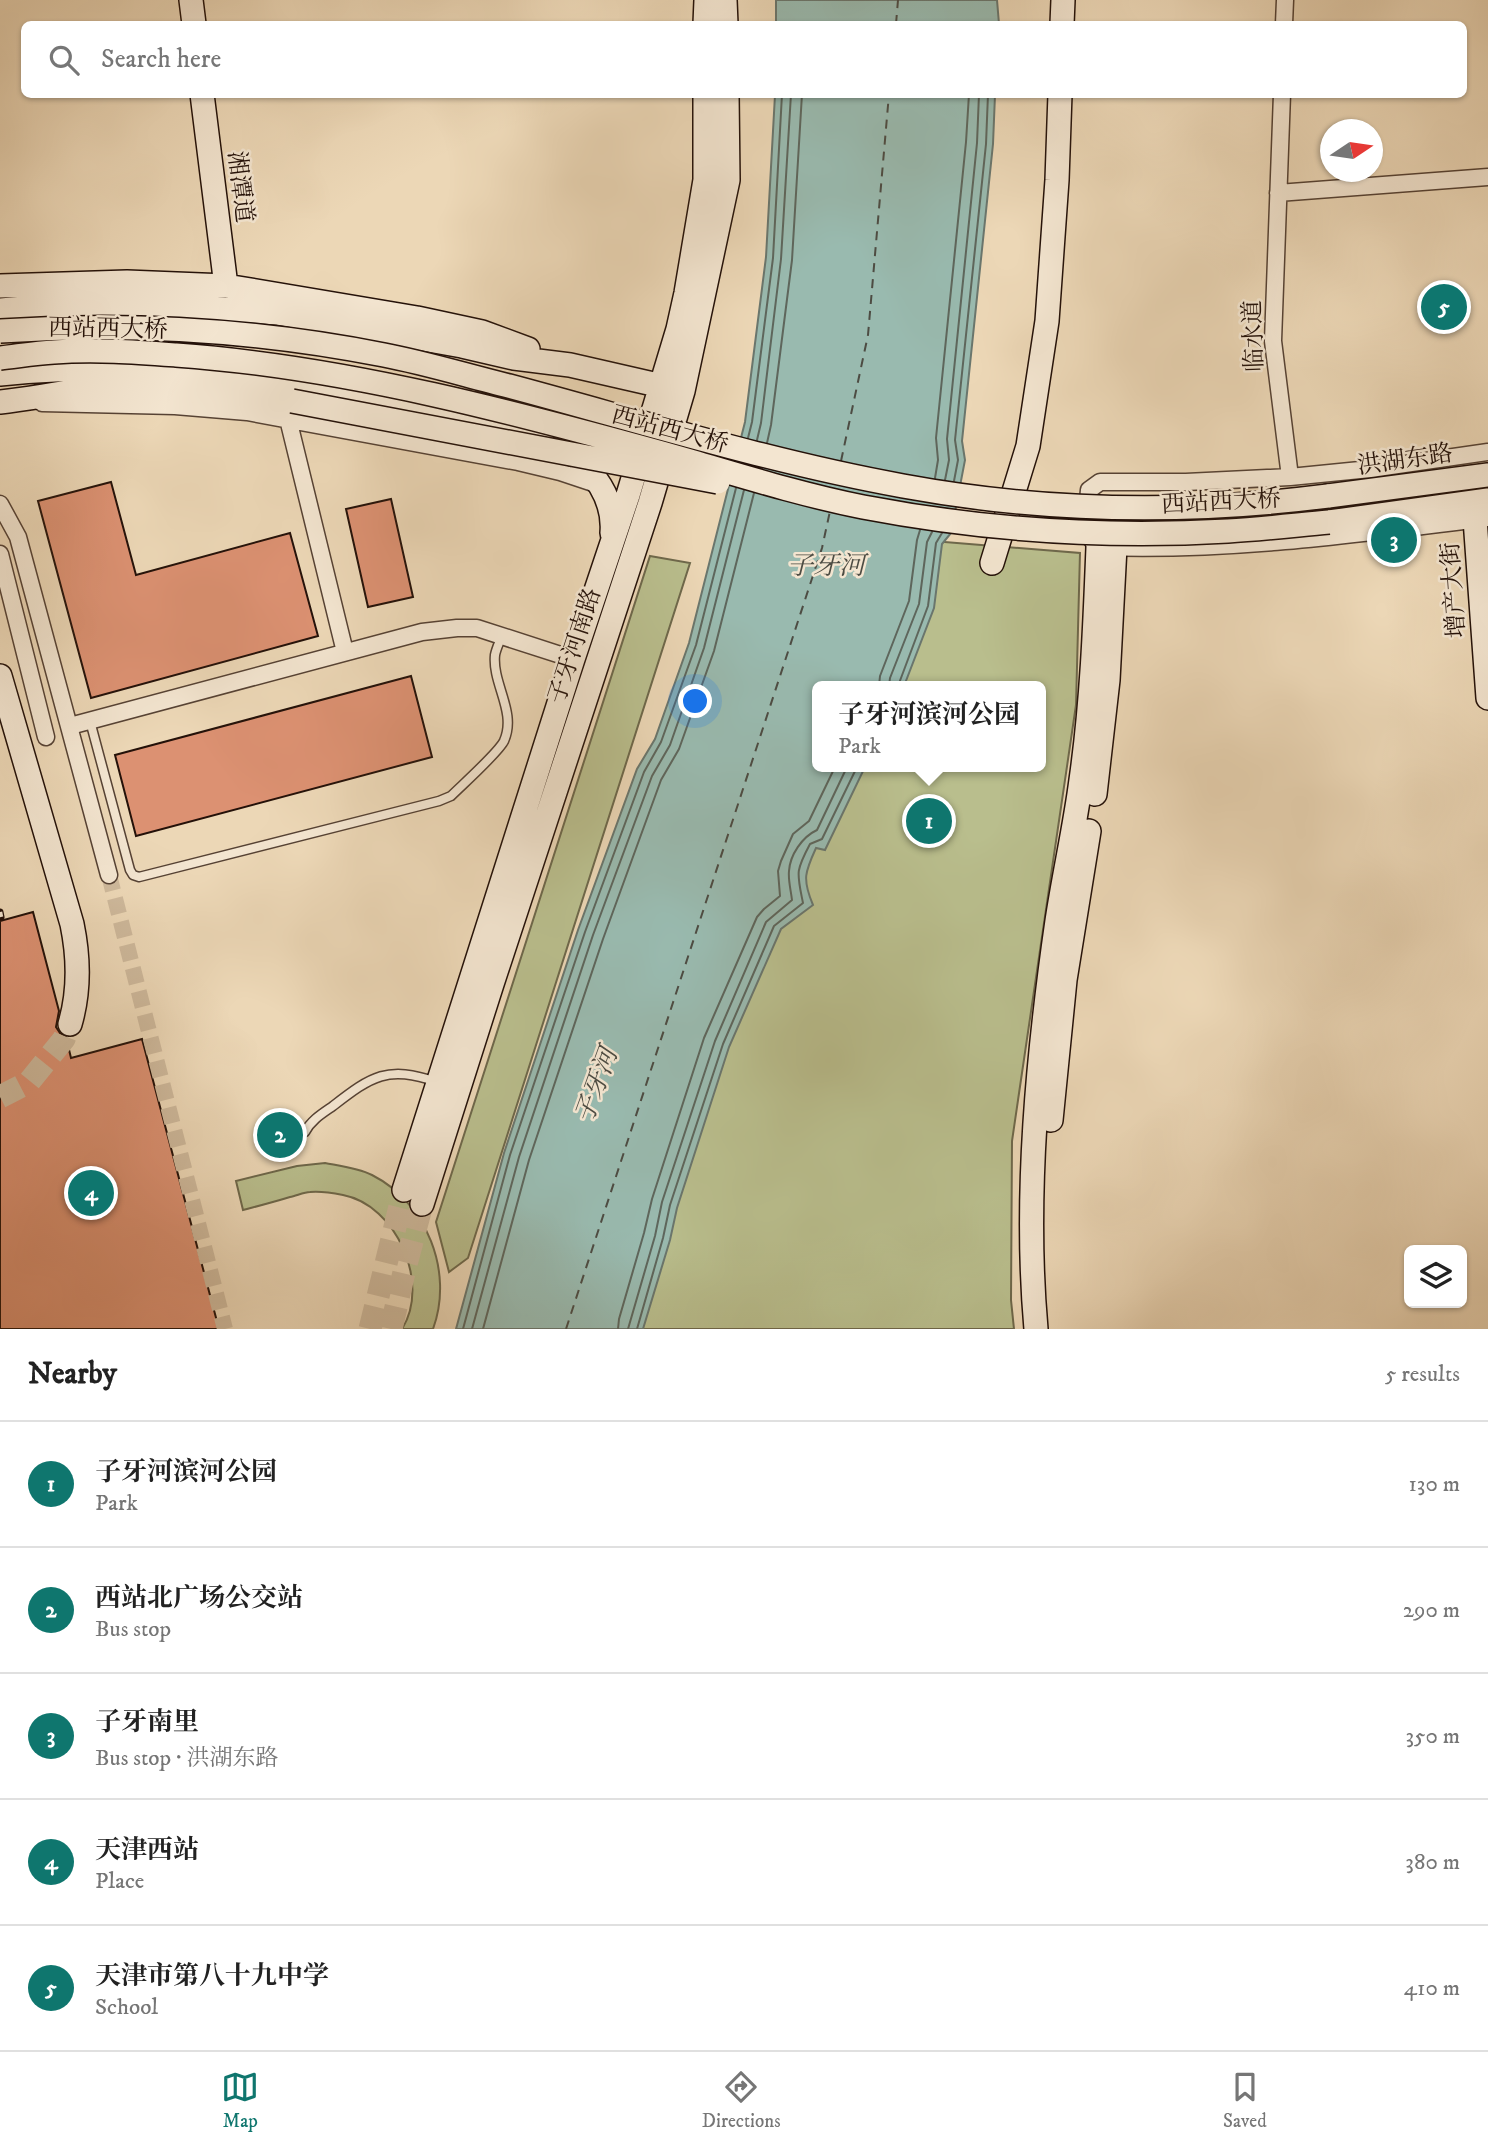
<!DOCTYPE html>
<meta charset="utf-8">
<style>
:root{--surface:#fff;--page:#f6f6f6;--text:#222;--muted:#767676;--line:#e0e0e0;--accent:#0f766e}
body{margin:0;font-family:"IM FELL DW Pica","Noto Serif SC",serif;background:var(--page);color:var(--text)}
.controls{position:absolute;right:21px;bottom:21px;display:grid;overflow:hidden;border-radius:10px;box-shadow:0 2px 5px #0004}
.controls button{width:63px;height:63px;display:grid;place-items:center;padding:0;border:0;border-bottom:2px solid var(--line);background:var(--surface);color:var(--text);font:35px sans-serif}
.compass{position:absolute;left:1320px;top:119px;width:63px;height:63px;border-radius:50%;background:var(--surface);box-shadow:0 2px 5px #0004;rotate:77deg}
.you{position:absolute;left:696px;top:702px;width:24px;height:24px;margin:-18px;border:5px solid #fff;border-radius:50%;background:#1a73e8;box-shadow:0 0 0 10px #1a73e833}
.badge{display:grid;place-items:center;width:46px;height:46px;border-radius:50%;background:var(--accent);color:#fff;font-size:23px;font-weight:700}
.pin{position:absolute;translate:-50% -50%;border:4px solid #fff;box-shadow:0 2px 7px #0006}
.popup{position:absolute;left:812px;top:681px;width:234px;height:91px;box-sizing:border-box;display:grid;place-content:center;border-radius:10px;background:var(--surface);filter:drop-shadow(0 2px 5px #0005);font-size:23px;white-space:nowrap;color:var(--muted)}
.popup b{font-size:26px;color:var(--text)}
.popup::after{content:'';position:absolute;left:50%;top:100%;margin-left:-14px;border:14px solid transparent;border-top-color:var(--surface)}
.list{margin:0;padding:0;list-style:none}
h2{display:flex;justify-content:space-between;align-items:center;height:91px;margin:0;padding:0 28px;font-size:30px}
h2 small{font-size:23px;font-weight:400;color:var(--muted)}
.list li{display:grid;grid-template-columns:46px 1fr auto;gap:21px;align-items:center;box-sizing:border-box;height:126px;padding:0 28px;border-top:2px solid var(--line)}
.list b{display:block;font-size:26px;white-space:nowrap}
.list p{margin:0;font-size:23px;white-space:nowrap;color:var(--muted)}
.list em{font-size:23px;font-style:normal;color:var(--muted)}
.icon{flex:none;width:38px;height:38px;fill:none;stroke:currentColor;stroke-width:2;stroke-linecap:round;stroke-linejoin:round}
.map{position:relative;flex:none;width:1488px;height:1329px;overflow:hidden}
.search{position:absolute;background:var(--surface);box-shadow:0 2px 5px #0004;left:21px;right:21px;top:21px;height:77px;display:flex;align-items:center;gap:18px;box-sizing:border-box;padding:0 24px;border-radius:10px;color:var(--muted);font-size:26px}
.sheet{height:721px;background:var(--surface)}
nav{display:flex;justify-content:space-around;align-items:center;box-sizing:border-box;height:98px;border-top:2px solid var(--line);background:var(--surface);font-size:19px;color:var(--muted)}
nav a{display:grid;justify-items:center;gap:4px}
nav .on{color:var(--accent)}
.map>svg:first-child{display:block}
.green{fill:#b9be8d;stroke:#6e684b;stroke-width:2}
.water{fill:#99baaf;stroke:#6a766d;stroke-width:2}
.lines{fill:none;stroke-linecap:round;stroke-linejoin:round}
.shore{stroke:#5e665c;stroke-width:2}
.ferry{stroke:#4d4c43;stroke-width:2;stroke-dasharray:9 7;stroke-linecap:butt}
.building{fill:#dc9172;stroke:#241109;stroke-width:2}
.street-tunnel{stroke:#ceb99c;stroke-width:16;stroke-dasharray:16 8;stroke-linecap:butt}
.secondary-tunnel{stroke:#ceb99c;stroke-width:23;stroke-dasharray:23 11;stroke-linecap:butt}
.lane-casing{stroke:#564234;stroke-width:11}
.street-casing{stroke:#564234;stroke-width:19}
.secondary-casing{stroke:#241109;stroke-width:26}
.lane{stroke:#f3e5d0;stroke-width:8}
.street{stroke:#f3e5d0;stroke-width:16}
.secondary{stroke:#f3e5d0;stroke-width:23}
.rail-casing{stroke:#241109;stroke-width:7}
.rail{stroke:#f3e5d0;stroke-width:4.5;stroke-dasharray:13;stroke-linecap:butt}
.secondary-bridge-casing{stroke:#241109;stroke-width:26;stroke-linecap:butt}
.secondary-bridge{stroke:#f3e5d0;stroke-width:23}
.labels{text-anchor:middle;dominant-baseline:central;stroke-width:5;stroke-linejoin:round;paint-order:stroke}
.street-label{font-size:24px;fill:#241109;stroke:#f3e5d0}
.water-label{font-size:26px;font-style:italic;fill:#4d4c43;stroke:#f3e5d0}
</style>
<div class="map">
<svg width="1488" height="1329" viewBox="0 0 1488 1329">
<rect width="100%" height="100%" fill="#ecd7b6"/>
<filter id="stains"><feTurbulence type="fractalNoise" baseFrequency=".00286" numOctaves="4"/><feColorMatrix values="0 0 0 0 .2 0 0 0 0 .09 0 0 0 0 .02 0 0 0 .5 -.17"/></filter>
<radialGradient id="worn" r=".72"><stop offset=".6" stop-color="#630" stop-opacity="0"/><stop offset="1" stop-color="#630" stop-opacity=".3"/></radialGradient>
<path class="green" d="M908,539L1080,553L1076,705L1012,1141L1011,1300L1014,1329H606L825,767H1041V686H863Z
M650,556L690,563L468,1258L449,1272L436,1222Z
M325,1163C341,1166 358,1168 372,1175C427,1203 454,1272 433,1329H402C431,1283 396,1205 343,1195C333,1193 320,1191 310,1192C304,1192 296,1196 290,1197C274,1202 258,1206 243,1210L236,1181L297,1166Z"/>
<path class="water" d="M776,0H997L999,24H776Z
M775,95H995L993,144L962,441L965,460L951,533L942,544L934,608L904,686H817V767H865L825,850L816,848C805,872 802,879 813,905L781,929L729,1047L677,1208L670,1240L643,1329H456L504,1153L578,930L637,769L655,739L689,643L745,422L766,257Z"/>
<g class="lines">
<path class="shore" d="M748,438L752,422L773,258L782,94
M757,440L761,423L781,259L791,94
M767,443L771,425L792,260L802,94
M935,478L938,460L936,438L966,142L969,94
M945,480L949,460L947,439L977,143L979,94
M954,481L958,460L955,440L986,144L988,94
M879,686L880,676L909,601L917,540L920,530
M889,686L890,678L919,604L927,542L932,532
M898,686L928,606L936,543L942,533
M463,1329L510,1155L585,932L644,772L661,742L696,645L736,488
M472,1329L519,1157L593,935L652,776L670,745L704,648L744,490
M483,1329L529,1160L603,939L661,780L679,749L714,651L754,493
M618,1329L619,1319L644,1233L652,1199L704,1038L757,917L764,909L780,896L778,871L781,861L793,834L809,821L835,767
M628,1329L655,1236L662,1202L715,1041L766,922L792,900C791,891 788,880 789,871C790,855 802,837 817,830L847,767
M637,1329L663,1238L670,1205L723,1044L774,926L803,903C797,873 795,872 810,844L822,839L857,767"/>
<path class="ferry" d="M896,24L898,0
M841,461L868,335L889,94
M566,1329L822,548L830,511"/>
</g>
<path class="building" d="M111,482L136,575L290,533L318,636L91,698L38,501Z
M391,499L413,597L368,607L346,509Z
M411,676L432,757L136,836L115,755Z
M33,912L59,1011L56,1027L60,1033L66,1037L71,1058L142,1039L219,1329H0V921Z"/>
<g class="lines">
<path class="street-tunnel" d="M109,875L225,1329"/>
<path class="secondary-tunnel" d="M0,1097L29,1082L64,1039L70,1024
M370,1329L404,1190
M391,1329L405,1268L422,1204"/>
<g class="lane-casing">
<path id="lane" d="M90,721L130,870L133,875L139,877L439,801L451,796C462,785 498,753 504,741C517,712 492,684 495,655C496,649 500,641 502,635
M305,1132C311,1120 323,1113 333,1106C372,1076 387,1065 437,1082"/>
</g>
<g class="street-casing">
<path id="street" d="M1284,24L1285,0
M1282,94L1273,341L1290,477
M1278,193L1488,177
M42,403L175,406L247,412L518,462L560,472L599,485
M288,419L345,652
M1488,452L1370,469L1290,477L1186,482H1100L1089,490L1085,532L1098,547C1229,552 1358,534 1488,518
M0,504L18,537L109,875
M0,554L46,737
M70,726L422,632L457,628H477L573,659"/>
</g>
<g class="secondary-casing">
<path id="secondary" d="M191,0L194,24
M725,0L726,24
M705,24L706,0
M1062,24L1063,0
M202,94L226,286
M0,286L127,282L226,286L417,318L482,332L528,349
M0,310L47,306L151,304L277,313L462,346L514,358L570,365L675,389
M0,374C107,364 217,369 323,388C408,403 492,426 577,444
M0,402C29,399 57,393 86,390C154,384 224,394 292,401
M568,449C593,471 615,498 612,533
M1328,496L1488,475
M1475,519L1488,698
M1329,522L1488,500
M992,563L1028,446L1047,321L1057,180L1060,94
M0,676L72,924C79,958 80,990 70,1024
M1095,794L1108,680L1115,547
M1051,1120L1065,980L1089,831
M404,1190L573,659L628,495L678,329L686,293L705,180V94
M422,1204L492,984L650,503L683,391L728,180L727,94
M1036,1329C1024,1196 1038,1053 1057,921C1064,874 1075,827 1081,780C1092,703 1095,624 1098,547"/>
</g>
<use href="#lane" class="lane"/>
<use href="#street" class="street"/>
<use href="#secondary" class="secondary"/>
<g class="rail-casing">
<path id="rail" d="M0,912L1,917"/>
</g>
<use href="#rail" class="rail"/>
<g class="secondary-bridge-casing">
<path id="secondary-bridge" d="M0,331C129,322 257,330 384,355C426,363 468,376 509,386C640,421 770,462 903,486C1044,512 1187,514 1328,496
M0,358C18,356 36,353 54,352C95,349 135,352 176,355C348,367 521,414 687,460C745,477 803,495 863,507C983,530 1107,538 1228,531C1262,529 1296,525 1329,522
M292,401L718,482"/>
</g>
<use href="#secondary-bridge" class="secondary-bridge"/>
</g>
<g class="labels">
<g class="street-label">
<text transform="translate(240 187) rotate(83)">湘潭道</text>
<text transform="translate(108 329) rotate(1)">西站西大桥</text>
<text transform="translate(1254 336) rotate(-92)">临水道</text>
<text transform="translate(670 430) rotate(15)">西站西大桥</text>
<text transform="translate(1405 460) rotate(-8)">洪湖东路</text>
<text transform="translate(1221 502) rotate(-3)">西站西大桥</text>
<text transform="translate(1454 590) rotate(-94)">增产大街</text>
<text transform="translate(575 646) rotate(-72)">子牙河南路</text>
</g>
<g class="water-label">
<text x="826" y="566">子牙河</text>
<text transform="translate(597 1086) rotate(-70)">子牙河</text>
</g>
</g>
<rect width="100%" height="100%" filter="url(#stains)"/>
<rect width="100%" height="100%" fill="url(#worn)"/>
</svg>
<div class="controls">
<button><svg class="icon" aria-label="layers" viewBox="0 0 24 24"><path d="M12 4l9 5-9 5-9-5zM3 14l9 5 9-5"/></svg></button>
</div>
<svg class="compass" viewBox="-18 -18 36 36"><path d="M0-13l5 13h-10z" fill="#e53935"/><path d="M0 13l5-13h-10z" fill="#767676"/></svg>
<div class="you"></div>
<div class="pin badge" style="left:929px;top:821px">1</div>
<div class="popup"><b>子牙河滨河公园</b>Park</div>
<div class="pin badge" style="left:280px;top:1135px">2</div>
<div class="pin badge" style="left:1394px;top:540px">3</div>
<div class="pin badge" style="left:91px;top:1193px">4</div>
<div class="pin badge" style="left:1444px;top:307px">5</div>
<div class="search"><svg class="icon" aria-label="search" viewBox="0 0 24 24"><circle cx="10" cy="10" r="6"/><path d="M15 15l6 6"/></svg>Search here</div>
</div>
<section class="sheet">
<h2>Nearby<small>5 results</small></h2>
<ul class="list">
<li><span class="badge">1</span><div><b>子牙河滨河公园</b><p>Park</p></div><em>130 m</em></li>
<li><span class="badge">2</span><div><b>西站北广场公交站</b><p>Bus stop</p></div><em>290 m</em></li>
<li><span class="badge">3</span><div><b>子牙南里</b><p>Bus stop · 洪湖东路</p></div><em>350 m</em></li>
<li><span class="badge">4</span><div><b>天津西站</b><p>Place</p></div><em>380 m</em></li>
<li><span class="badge">5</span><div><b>天津市第八十九中学</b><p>School</p></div><em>410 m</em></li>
</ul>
</section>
<nav>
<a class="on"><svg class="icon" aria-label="map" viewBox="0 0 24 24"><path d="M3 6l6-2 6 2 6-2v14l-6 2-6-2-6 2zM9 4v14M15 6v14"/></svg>Map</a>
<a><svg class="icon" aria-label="directions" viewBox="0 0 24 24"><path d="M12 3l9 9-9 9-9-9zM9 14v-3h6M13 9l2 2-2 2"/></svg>Directions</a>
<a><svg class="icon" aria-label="saved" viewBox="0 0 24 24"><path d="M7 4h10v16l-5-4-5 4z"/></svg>Saved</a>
</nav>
